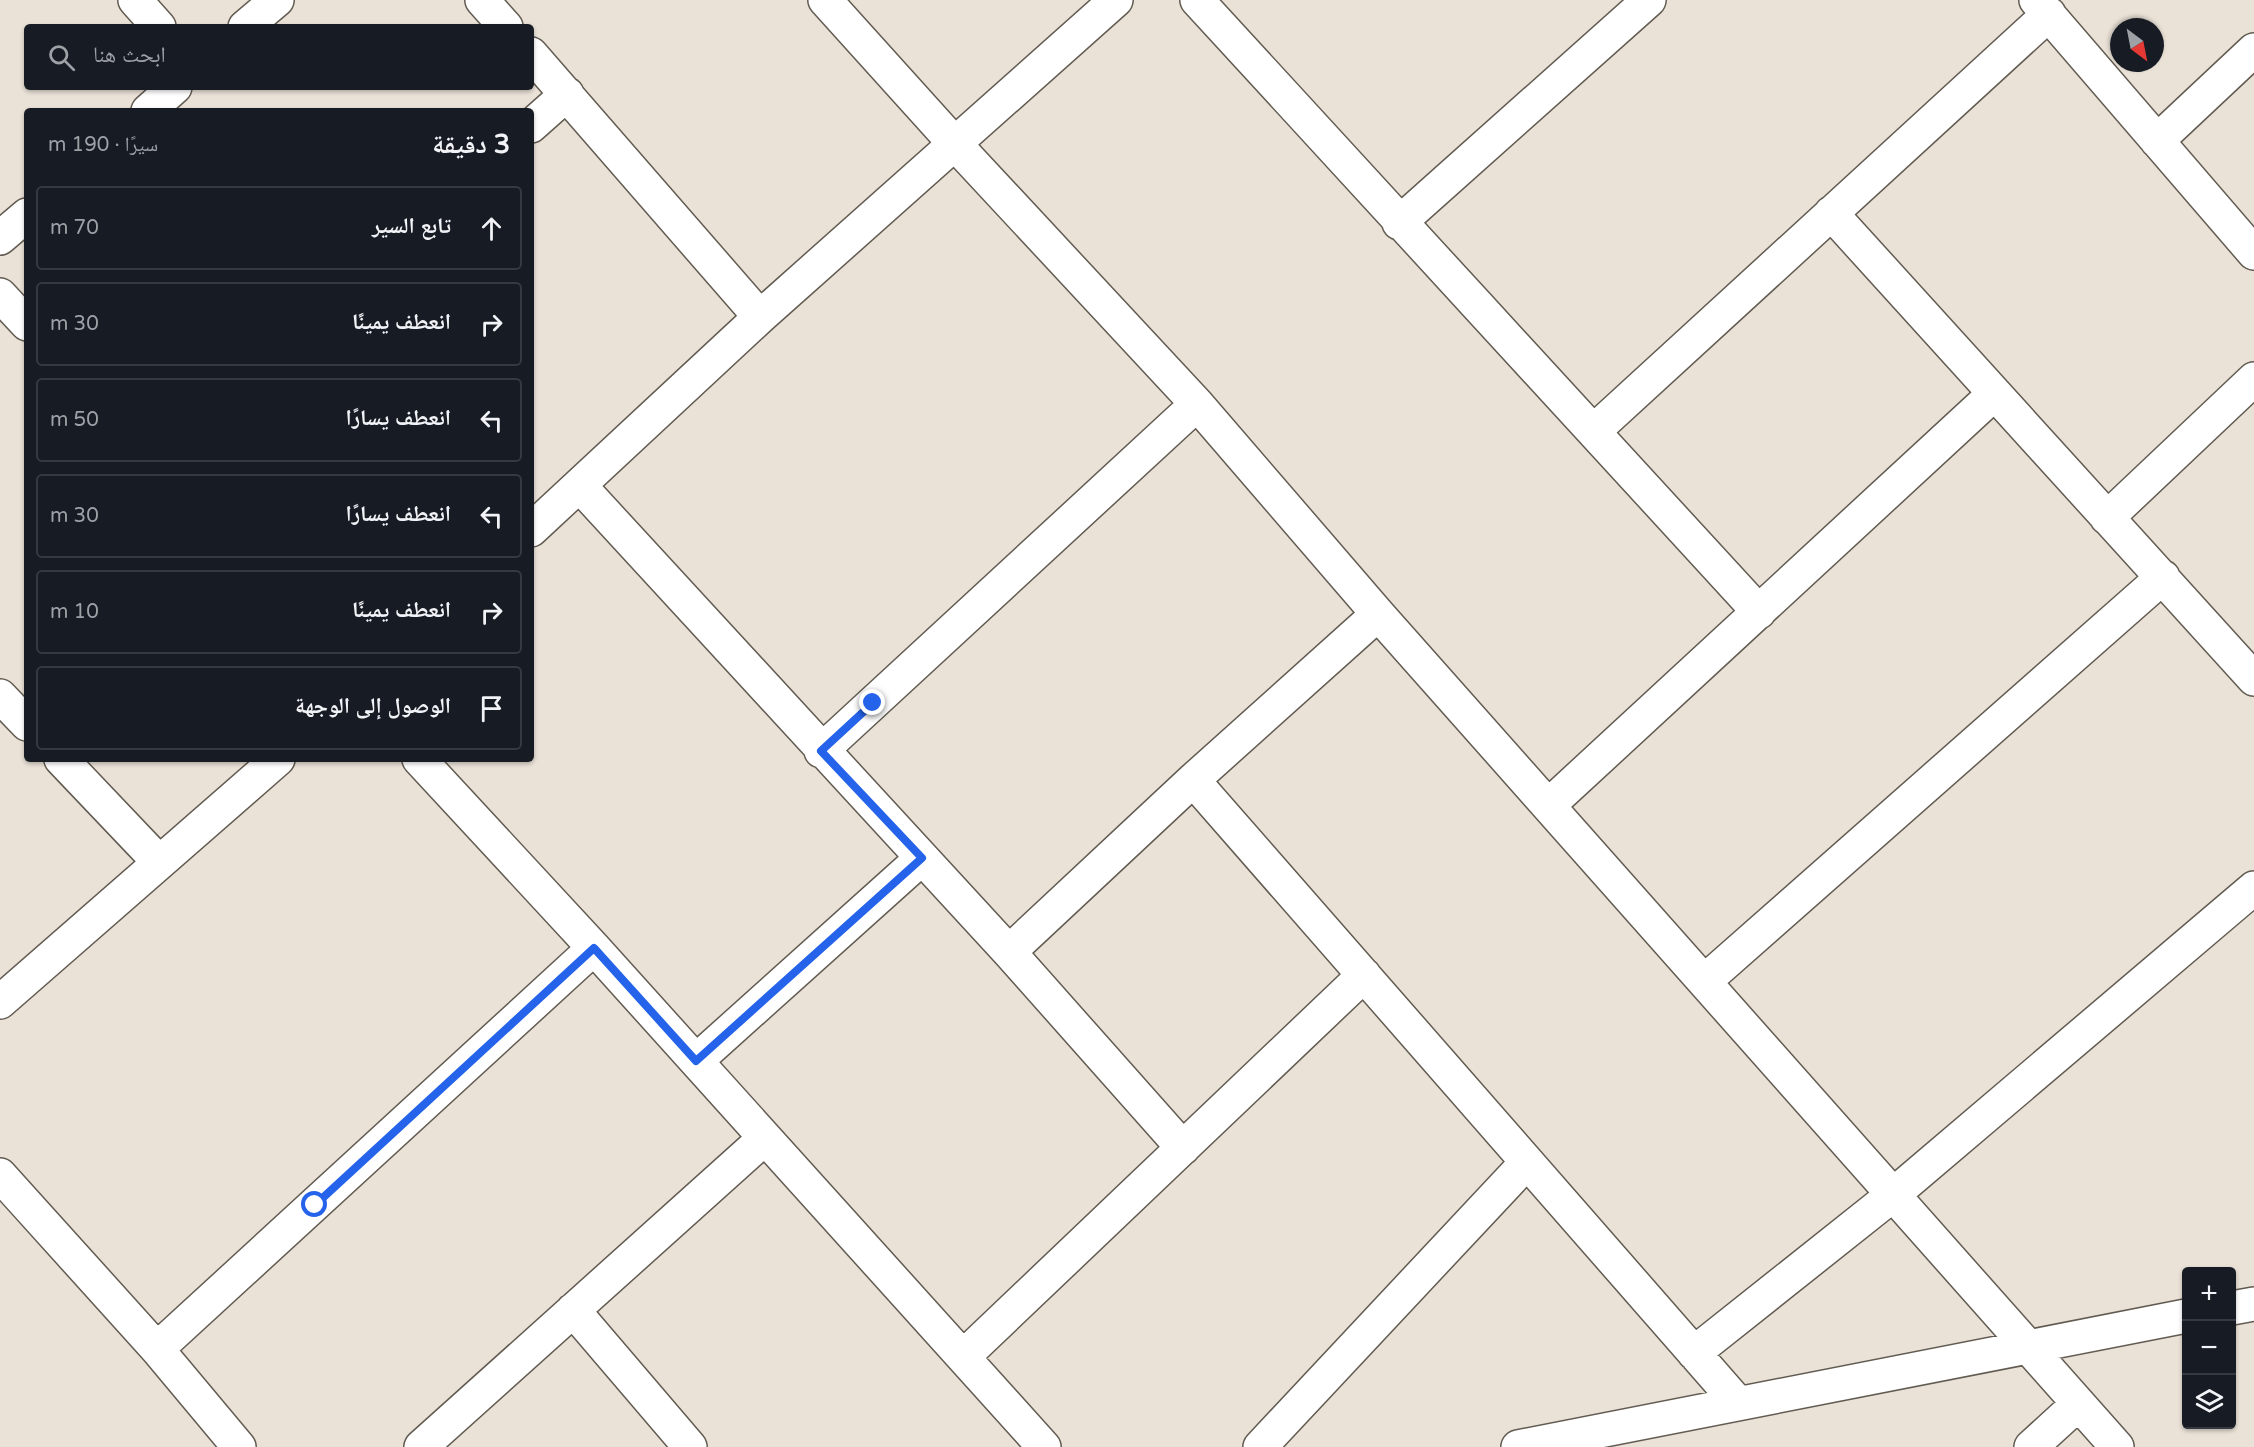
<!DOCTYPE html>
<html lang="ar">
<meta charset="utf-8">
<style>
:root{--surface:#171b24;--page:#20242c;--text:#f1f3f6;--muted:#9ea1a6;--line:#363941}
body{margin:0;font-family:"Varela Round","Noto Naskh Arabic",sans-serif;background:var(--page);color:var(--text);direction:rtl}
.controls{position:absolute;right:18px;bottom:18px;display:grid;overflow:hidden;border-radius:6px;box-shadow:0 2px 4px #0004}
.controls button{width:54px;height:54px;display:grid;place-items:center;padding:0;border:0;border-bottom:2px solid var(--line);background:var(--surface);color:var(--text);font:30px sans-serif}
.compass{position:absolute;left:2110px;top:18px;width:54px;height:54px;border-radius:50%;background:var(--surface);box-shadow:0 2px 4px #0004;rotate:148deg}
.stop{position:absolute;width:18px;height:18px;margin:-14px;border:4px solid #2563eb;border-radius:50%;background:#fff}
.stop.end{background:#2563eb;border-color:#fff;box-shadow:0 2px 6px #0008}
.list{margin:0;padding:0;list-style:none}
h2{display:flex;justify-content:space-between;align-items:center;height:78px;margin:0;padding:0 24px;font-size:26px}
h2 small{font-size:20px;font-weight:400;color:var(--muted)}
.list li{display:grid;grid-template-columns:39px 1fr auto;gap:18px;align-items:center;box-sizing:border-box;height:84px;margin:0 12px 12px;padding:0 12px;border:2px solid var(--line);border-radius:6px}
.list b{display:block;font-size:22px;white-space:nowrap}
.list em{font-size:20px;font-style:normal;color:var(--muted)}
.icon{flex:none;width:33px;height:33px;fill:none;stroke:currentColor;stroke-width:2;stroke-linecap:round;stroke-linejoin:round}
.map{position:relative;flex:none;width:2254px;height:1447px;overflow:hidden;direction:ltr}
.search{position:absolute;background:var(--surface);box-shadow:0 2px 4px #0004;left:24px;top:24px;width:510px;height:66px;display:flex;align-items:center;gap:15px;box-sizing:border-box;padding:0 21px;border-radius:6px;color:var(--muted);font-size:22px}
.panel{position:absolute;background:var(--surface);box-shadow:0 2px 4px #0004;left:24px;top:108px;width:510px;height:654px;border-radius:6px;direction:rtl}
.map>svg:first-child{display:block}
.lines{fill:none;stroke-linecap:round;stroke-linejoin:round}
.minor-casing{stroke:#625b51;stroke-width:36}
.minor{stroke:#fff;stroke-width:33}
.route{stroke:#2563eb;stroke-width:8}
</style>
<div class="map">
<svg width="2254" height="1447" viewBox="0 0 2254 1447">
<rect width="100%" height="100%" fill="#eae2d7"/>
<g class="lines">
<g class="minor-casing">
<path id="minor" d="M135,0L159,27
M482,0L506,27
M825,0L955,144L1197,404L1378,614L2117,1447
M1197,0C1383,205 1573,407 1759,612
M2036,0L2254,253
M245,27L277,0
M531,54L760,317
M148,111L175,87
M531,126L567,94
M2157,141L2254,50
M1831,213L2254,679
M1399,223L1649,0
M0,238L27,215
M0,295L27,324
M1595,430L2049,14
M580,486L1009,952L1183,1148
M2107,518L2254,379
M531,530L760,317L1116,0
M0,696L27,724
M821,751L1197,404
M61,759L159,862
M419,759L594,948L1044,1447
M1193,780L1738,1403
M1549,805L1994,394
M1009,952L1193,780L1378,614
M1706,980L2163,577
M0,1002L278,759
M696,1061L922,858
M0,1175L157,1349L239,1447
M2232,1308L2254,1304
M573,1310L690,1447
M157,1349L594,948
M1694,1353L1894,1194L2254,888
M963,1357L1364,975
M421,1447L765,1138
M1260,1447L1527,1162
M1518,1447L2186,1316
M2031,1447L2078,1404"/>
</g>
<use href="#minor" class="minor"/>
</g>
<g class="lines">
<path class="route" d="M315,1205L594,948L696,1061L922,858L821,751L873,703"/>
</g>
</svg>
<div class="controls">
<button>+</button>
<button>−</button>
<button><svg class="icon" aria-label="layers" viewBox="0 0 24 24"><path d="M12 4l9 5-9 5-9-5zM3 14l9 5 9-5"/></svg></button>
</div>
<svg class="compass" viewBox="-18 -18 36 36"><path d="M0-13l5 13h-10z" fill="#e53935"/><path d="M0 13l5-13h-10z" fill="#9ea1a6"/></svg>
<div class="stop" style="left:315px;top:1205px"></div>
<div class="stop end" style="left:873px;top:703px"></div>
<div class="search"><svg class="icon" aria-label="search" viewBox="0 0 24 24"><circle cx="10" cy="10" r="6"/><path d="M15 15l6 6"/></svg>ابحث هنا</div>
<section class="panel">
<h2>3 دقيقة<small>سيرًا · 190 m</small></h2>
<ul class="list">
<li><svg class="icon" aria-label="ahead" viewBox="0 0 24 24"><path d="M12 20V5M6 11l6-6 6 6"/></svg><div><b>تابع السير</b></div><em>70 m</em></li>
<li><svg class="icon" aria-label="right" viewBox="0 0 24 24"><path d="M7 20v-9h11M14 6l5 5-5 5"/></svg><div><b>انعطف يمينًا</b></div><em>30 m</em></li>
<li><svg class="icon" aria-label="left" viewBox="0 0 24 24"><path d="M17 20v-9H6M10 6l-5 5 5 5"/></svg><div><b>انعطف يسارًا</b></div><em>50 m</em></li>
<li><svg class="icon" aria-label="left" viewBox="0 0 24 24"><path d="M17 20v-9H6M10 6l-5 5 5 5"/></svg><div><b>انعطف يسارًا</b></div><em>30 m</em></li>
<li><svg class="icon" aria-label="right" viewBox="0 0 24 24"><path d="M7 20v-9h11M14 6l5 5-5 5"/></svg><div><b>انعطف يمينًا</b></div><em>10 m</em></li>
<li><svg class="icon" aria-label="arrive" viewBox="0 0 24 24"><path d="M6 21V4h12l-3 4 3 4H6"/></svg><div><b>الوصول إلى الوجهة</b></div></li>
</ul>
</section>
</div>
